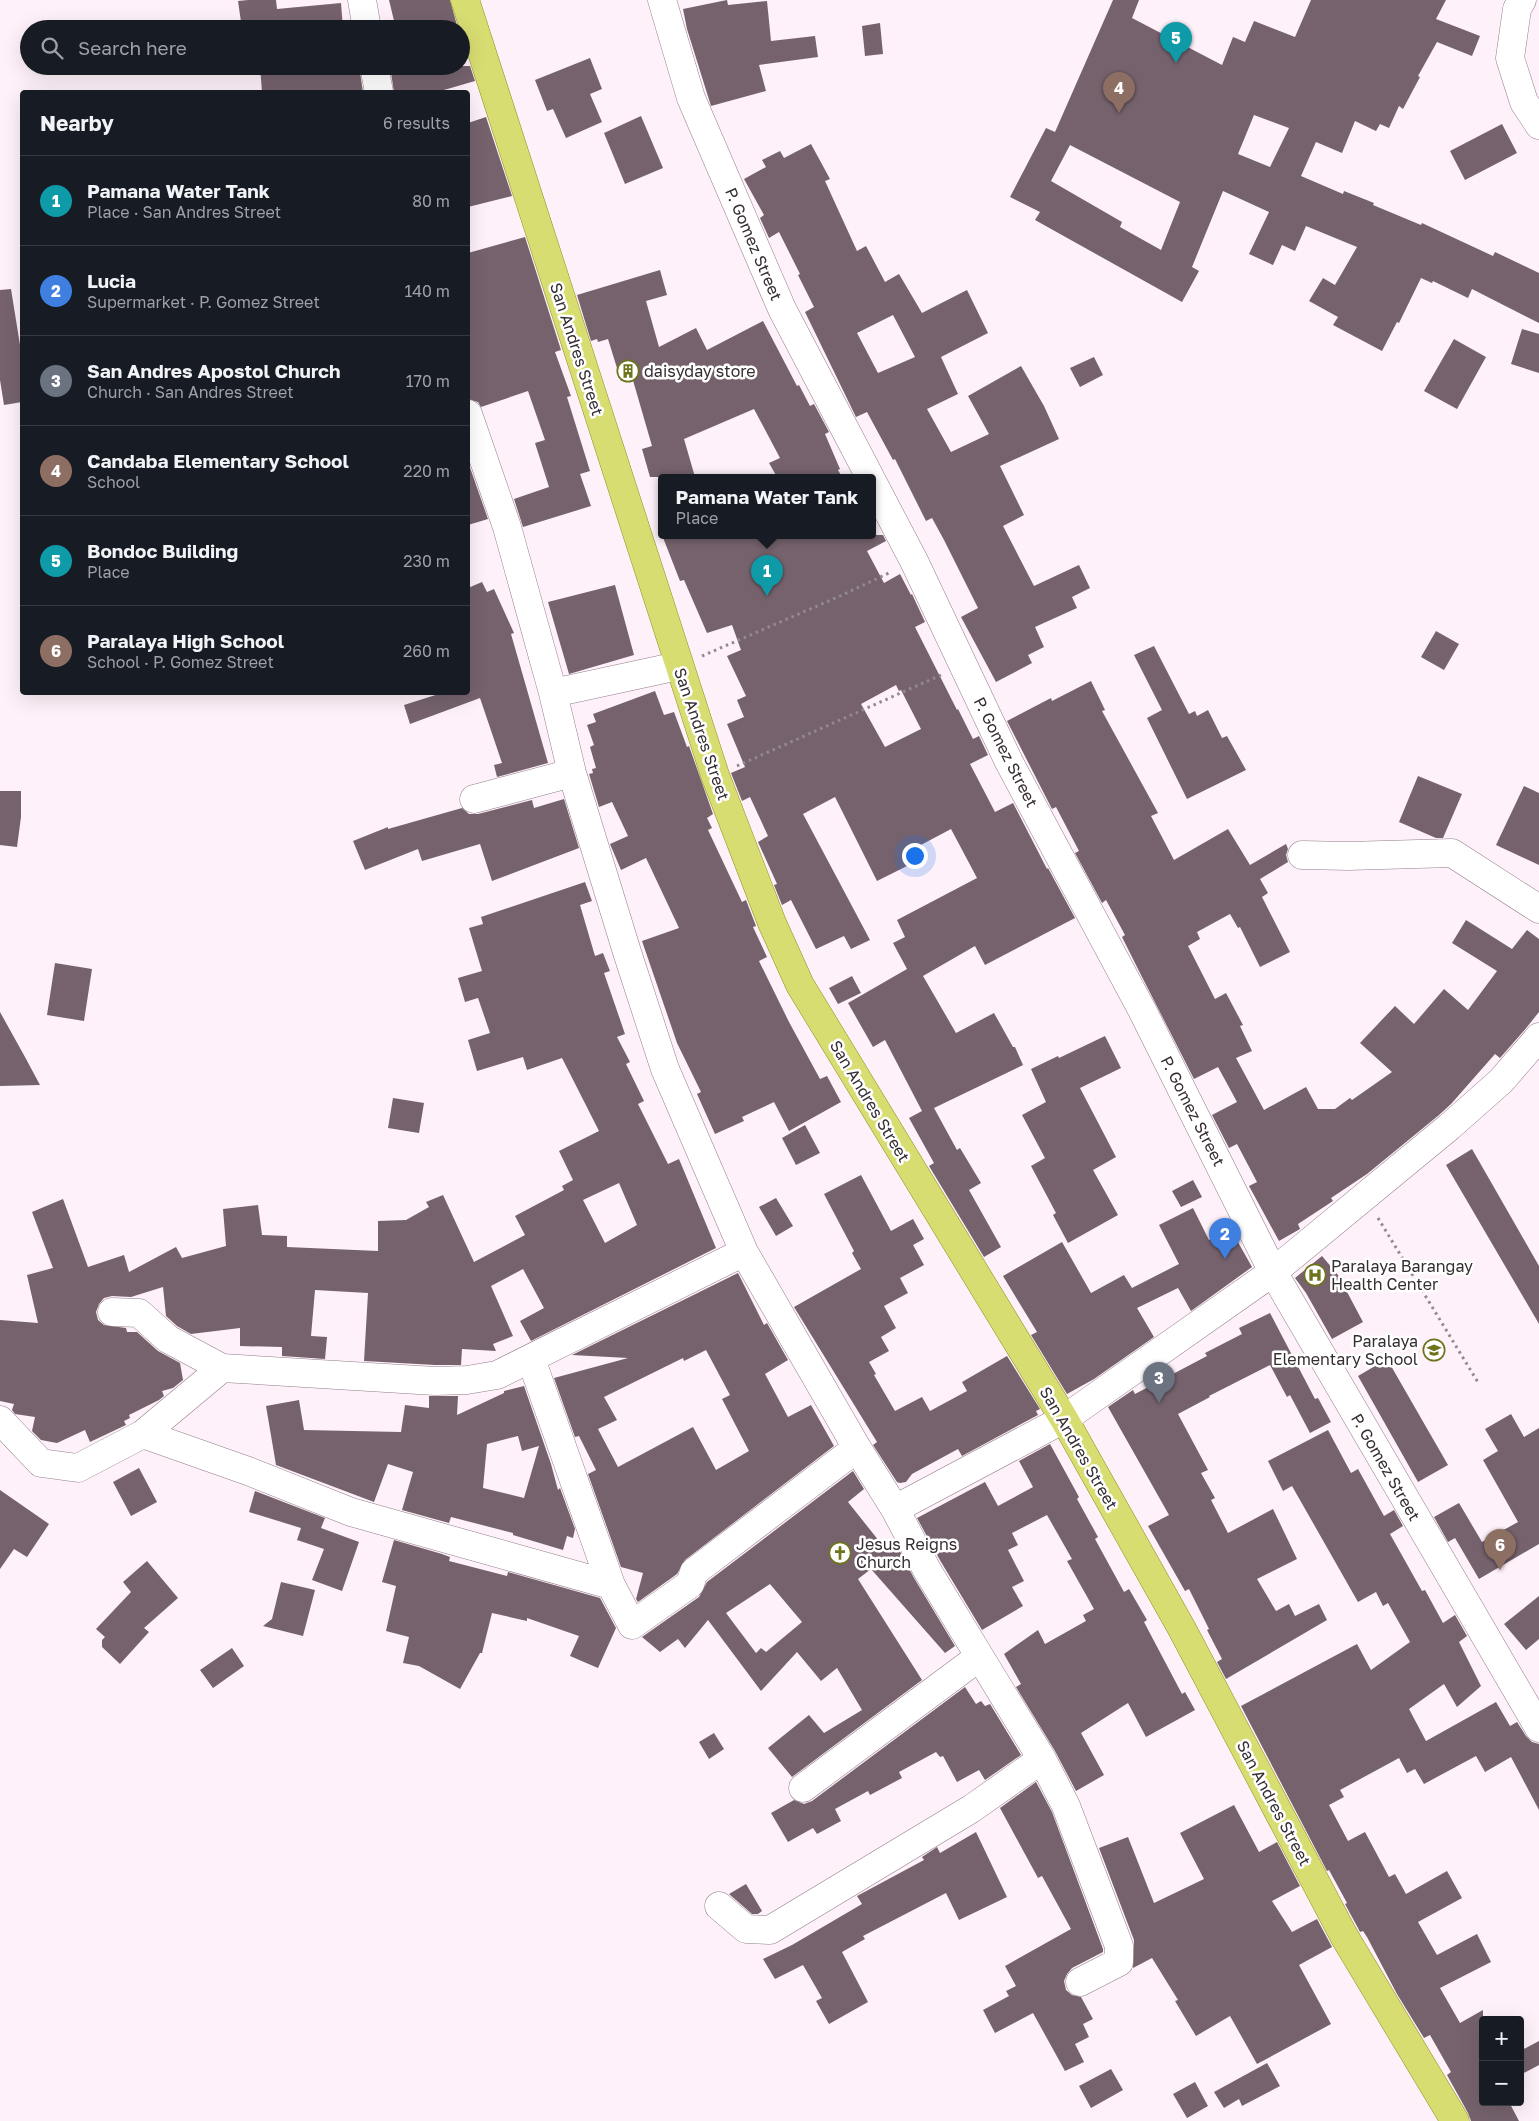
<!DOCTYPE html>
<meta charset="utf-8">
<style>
:root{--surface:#171b24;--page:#242831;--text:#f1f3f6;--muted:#9ea1a6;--line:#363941;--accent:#8c9099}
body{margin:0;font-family:"Golos Text",sans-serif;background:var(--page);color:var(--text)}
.controls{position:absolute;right:15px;bottom:15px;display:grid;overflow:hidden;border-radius:5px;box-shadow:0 5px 20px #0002}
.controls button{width:45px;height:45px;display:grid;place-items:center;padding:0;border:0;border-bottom:1px solid var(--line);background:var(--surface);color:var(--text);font:25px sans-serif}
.you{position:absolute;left:914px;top:855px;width:18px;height:18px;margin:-12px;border:4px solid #fff;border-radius:50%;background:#1a73e8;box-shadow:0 0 0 8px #1a73e833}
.badge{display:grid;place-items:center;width:32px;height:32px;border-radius:50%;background:var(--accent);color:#fff;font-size:16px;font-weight:700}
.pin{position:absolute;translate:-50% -41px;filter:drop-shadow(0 1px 2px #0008)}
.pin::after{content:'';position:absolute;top:26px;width:18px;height:15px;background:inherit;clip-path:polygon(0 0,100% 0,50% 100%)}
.popup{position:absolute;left:658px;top:474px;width:218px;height:65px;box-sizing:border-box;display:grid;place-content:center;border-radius:5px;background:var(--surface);filter:drop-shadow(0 1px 4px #0005);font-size:16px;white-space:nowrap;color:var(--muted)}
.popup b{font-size:19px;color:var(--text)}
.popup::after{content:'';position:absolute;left:50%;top:100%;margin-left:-10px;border:10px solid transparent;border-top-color:var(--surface)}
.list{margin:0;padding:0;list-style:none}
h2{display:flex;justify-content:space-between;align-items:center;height:65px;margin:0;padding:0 20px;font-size:21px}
h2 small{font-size:16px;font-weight:400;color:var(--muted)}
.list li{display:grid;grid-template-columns:32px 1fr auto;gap:15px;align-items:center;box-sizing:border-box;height:90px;padding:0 20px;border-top:1px solid var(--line)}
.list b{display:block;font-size:19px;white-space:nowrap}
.list p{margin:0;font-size:16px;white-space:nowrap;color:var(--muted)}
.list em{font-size:16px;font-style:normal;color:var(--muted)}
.icon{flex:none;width:28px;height:28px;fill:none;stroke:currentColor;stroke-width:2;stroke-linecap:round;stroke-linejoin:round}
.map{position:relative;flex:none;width:1539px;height:2121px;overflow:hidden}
.search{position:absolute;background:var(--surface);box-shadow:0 5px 20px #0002;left:20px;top:20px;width:450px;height:55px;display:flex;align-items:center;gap:12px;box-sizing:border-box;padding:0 18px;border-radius:28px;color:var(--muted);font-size:19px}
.panel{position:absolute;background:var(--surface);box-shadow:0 5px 20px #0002;left:20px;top:90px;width:450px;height:605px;border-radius:5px}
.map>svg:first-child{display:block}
.building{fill:#75626d;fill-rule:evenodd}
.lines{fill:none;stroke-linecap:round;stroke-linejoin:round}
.minor-casing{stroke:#927e8b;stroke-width:29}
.major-casing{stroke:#8e901e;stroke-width:29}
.path{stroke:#93898f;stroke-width:3;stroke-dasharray:2.5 4;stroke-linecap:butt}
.minor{stroke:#fff;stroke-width:28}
.major{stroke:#d8dd72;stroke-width:28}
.labels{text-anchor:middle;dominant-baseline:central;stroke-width:5;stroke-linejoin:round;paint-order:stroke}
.street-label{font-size:16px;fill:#352d32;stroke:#fff}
.poi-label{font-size:16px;fill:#352d32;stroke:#fff;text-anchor:start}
</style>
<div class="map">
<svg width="1539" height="2121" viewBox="0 0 1539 2121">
<rect width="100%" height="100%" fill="#fef1f9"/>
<path class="building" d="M248,0H276L277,9L341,3L343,29H242L238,1Z
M389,0H450L458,29H396Z
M727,0L728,5L767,1L771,41L815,36L818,57L759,65L766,91L711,106L687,29L683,9Z
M1113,0H1139L1132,18L1222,65L1233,37L1245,42L1254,21L1295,37L1311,0H1446L1436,19L1480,36L1472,56L1437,42L1418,76L1420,77L1403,109L1399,106L1389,128L1380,124L1376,131L1355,121L1342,153L1316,142L1301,176L1343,194L1344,191L1374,203L1373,205L1421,225L1422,223L1493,256L1495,252L1539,273V323L1472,289L1468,298L1433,281L1432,283L1421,278L1399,323L1397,322L1382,351L1333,325L1338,317L1309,301L1323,278L1335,285L1357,247L1306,226L1295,251L1282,245L1273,265L1249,254L1269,212L1223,191L1192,267L1199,271L1182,302L1035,220L1040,212L1010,197L1046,128L1055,132ZM1254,115L1289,128L1270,167L1238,154ZM1070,145L1180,202L1161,250L1120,227L1122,222L1051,181Z
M880,23L883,54L865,56L862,26Z
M590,58L602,89L590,94L602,122L566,138L553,109L547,111L535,80Z
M260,66H359L363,92H262Z
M390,66H470L475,81L437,92H394Z
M641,116L663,168L625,184L604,133Z
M486,117L512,196L468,207V123Z
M1502,124L1517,153L1465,180L1450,151Z
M811,144L830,179L825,181L857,251L866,246L885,282L899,274L922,313L967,290L988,333L941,357L958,394L927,409L951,452L989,434L968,396L1021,366L1044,406L1059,439L1000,466L1024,515L1003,526L1034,586L1079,565L1090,588L1072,597L1077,608L1035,627L1044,647L1028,655L1032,663L996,682L961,617L978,608L944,540L932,518L926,521L895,459L893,460L867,412L856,417L805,312L814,307L798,275L800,274L779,232L769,238L760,218L764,215L744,179L766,167L762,160L780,151L784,158ZM893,315L915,357L878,373L857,333Z
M525,237L561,350L555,352L571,396L567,397L590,471L580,474L591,506L523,527L514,499L549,487L535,443L545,440L528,391L481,407L478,402L468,399V253Z
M660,270L667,295L646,301L659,347L696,328L707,350L763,321L797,386L799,385L810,406L814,404L829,432L825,434L840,469L838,470L842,477H777L769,463L780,458L754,409L684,439L695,477H650L642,449L652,446L632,377L621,381L608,339L598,342L597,339L591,341L577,295Z
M11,289L20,345H22V402L4,405L0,380V290Z
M1522,329L1539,334V373L1511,364Z
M1454,339L1486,357L1457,409L1424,391Z
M1094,357L1103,375L1080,387L1070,368Z
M468,462L488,519L468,525Z
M662,535H883L886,541L867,551L884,583L900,574L911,595L912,594L925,622L915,627L957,710L958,709L973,739L979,736L988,755L970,764L995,812L1013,803L1047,869L1048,868L1075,918L985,965L975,946L923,976L956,1033L994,1013L1013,1047H1015L1023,1065L934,1108L957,1150L960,1148L981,1183L969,1190L1001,1247L984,1257L929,1166L934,1163L909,1118L922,1111L885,1040L873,1047L848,1003L907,969L893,943L905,937L897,920L977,878L951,829L902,855L907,866L877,881L835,797L803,814L870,940L851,949L844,936L816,949L791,900L782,905L774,885L777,884L758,842L768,836L750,797L742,801L731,773L745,767L727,724L744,717L737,700L746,696L727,656L741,650L732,625L707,633L684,580L680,581ZM896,685L899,691L901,690L921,729L885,747L861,704Z
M482,582L487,592L494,589L514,633L511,634L548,763L497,777L494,765L502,763L480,698L410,724L404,705L445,692H468V588Z
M615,585L634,655L569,674L548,602Z
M1436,631L1459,644L1444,670L1421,657Z
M1154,646L1189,714L1195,711L1197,716L1208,710L1222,738L1227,736L1246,770L1187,799L1147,718L1162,710L1134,655Z
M1091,681L1105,710L1102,711L1158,813L1151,816L1174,860L1228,829L1250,865L1286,844L1288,849L1286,855L1288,862L1260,879L1268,893L1262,897L1290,952L1260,967L1240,927L1238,928L1230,914L1197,932L1200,939L1188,946L1215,999L1226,993L1243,1025L1240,1026L1252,1051L1236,1058L1264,1110L1306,1087L1318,1109H1335L1350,1098L1352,1100L1392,1072L1360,1043L1395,1006L1414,1024L1444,989L1468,1010L1497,971L1452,943L1466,920L1512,949L1527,930L1539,939V1012L1527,1027L1500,1058L1495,1054L1451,1104L1439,1115L1367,1174L1331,1198L1333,1201L1298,1224L1300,1229L1279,1241L1249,1186L1257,1182L1237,1144L1229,1148L1212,1115L1237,1102L1218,1067L1194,1079L1140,973L1122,937L1125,935L1106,900L1102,903L1075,853L1079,851L1056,807L1052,809L1007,721L1051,698L1052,701Z
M655,691L664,715L674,712L687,747L689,746L713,814L707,818L712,828L708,830L742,902L746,900L756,926L753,927L767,957L759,961L789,1022L820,1079L827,1076L841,1102L789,1131L774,1102L742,1117L744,1121L715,1134L697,1094L701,1092L677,1043L642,941L679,928L646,858L621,870L610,844L628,836L612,802L599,807L589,774L593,773L592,769L596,768L590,747L594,745L587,725L596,722L593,714Z
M1418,776L1462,794L1443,838H1436L1399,822Z
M1524,786L1539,793V865L1496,845Z
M0,791H21V817L17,847L0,845Z
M564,799L579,848L492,881L480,844L422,861L418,849L365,870L353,841L388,827V829L462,808L469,814H478L532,800L534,808Z
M585,882L592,901L580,905L595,956L603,953L610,971L604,973L625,1034L617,1037L630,1062L626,1064L644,1101L638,1104L668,1164L679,1159L716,1248L531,1341L520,1321L544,1308L523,1269L491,1286L513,1336L493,1344L496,1351L462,1349L461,1365H435L364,1361L368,1293L315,1290L311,1336L327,1337L325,1359L282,1356V1347L240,1346V1328L191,1334L177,1326L166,1316L163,1287L131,1297L112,1296L104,1298L99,1304L96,1312L98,1320L104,1325L126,1328L127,1332H137L158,1351L180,1363L183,1380L173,1388L162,1391L164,1396L159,1400L129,1415L130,1418L124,1421L126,1425L90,1442L85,1430L57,1443L41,1440L32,1431L35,1417L15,1414L12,1410L14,1404L0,1401V1320L38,1323L27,1275L53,1268L32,1212L63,1199L88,1267L124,1255L129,1272L176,1247L182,1258L226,1246L223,1209L258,1205L262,1235L287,1236V1247L378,1251V1221L406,1220L429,1207L426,1202L443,1195L474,1262L525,1235L515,1216L564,1190L562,1186L573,1180L559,1151L599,1131L562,1058L527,1070L523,1057L477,1071L468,1040L490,1033L478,998L465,1002L458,978L482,971L469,928L483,924L481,917ZM619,1183L637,1225L605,1243L583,1200Z
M55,963L92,969L84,1021L47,1015Z
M852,976L861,993L838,1004L829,988Z
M0,1012L25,1057L40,1085L0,1086Z
M1105,1036L1121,1068L1080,1088L1116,1157L1093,1170L1118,1215L1068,1243L1053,1215L1056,1213L1031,1166L1045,1158L1022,1115L1046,1102L1031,1069L1058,1056L1059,1058Z
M393,1098L424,1103L419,1133L388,1128Z
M805,1125L820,1153L796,1165L782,1138Z
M1472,1149L1539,1266V1324L1446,1165Z
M861,1175L891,1231L913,1219L924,1239L913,1245L924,1265L900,1278L908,1293L884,1306L896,1328L881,1337L889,1351L869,1362L876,1374L874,1375L895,1411L922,1397L930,1411L967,1391L962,1382L1007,1356L1040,1409L1036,1411L1038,1415L962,1456L958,1449L912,1474L906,1482L900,1483L897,1482L873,1445L877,1442L794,1307L861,1269L852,1253L854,1251L824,1194Z
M1193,1180L1202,1197L1181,1207L1172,1191Z
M776,1198L793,1226L776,1236L759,1207Z
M1193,1208L1209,1240L1230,1228L1252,1267L1191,1311L1178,1288L1137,1308L1154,1337L1094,1379L1067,1394L1031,1335L1037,1332L1003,1276L1062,1242L1091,1293L1124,1275L1132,1288L1179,1264L1159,1225Z
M1322,1256L1338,1275L1363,1322L1332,1339L1306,1293L1295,1278Z
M738,1273L764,1325L767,1323L788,1360L765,1374L788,1417L811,1405L834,1446L685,1560L677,1574L638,1602L636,1599L643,1573L621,1567L588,1474L596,1470L579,1436L575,1437L554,1378L628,1358L572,1355ZM706,1350L730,1395L722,1399L749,1451L716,1470L693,1427L618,1467L598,1429L617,1420L604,1397L683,1358L684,1361Z
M1270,1313L1315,1399L1318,1398L1331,1422L1310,1433L1290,1395L1287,1397L1270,1365L1209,1396L1210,1397L1178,1414L1208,1470L1201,1473L1215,1498L1211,1500L1228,1533L1273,1509L1297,1559L1257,1579L1276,1611L1289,1604L1295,1616L1319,1604L1327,1620L1226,1679L1217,1662L1222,1659L1207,1630L1209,1629L1189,1589L1185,1591L1148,1526L1169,1515L1108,1407L1133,1390L1135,1394L1207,1356L1205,1353L1242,1334L1239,1328Z
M1387,1359L1448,1465L1418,1482L1358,1376Z
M524,1386L551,1464L558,1490L560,1488L575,1529L573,1538L567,1536L563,1550L513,1535V1533L451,1517L449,1523L402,1510L413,1472L388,1464L374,1502L276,1465L266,1406L299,1400L304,1430L401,1432L405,1405L429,1408V1396H458L457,1415L504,1393V1391ZM518,1436L522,1451L539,1446L524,1498L483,1488L487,1444Z
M1511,1414L1524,1437L1539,1428V1544L1479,1579L1455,1538L1448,1542L1434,1517L1459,1503L1482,1542L1518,1522L1483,1460L1498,1451L1485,1429Z
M1328,1430L1351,1473L1358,1469L1384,1516L1394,1510L1403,1526L1390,1534L1422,1591L1425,1590L1443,1623L1455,1615L1467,1636L1459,1642L1481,1686L1457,1707L1444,1684L1409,1709L1426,1741L1496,1702L1510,1726L1517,1722L1526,1736L1532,1742L1539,1744V1810L1511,1757L1485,1772L1476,1756L1424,1784L1415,1769L1407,1773L1399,1758L1340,1790L1344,1797L1329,1805L1348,1841L1365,1832L1389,1877L1395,1874L1406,1894L1447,1871L1462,1898L1418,1922L1437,1955L1477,1934L1491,1962L1440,1988L1460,2023L1483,2010V2102H1509L1519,2121H1471L1468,2113L1447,2075L1451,2072L1430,2035L1424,2038L1397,1994L1367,1937L1363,1931L1360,1932L1358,1928L1345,1904L1347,1903L1329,1870L1327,1871L1241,1706L1357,1644L1371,1670L1410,1642L1388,1603L1383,1606L1376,1592L1358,1602L1292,1486L1283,1491L1268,1461Z
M1050,1444L1079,1497L1077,1499L1098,1537L1095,1539L1124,1592L1129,1589L1147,1620L1144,1622L1182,1694L1185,1692L1195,1710L1146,1737L1128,1703L1081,1733L1104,1775L1076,1791L1055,1751L1016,1687L1021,1684L1004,1654L1038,1630L1045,1644L1086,1621L1083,1615L1094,1609L1067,1561L1072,1559L1047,1515L1012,1533L1018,1545L1008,1550L1024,1581L1012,1587L1023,1606L982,1630L941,1562L917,1518L985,1482L998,1506L1033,1487L1019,1461Z
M139,1468L157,1502L131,1516L113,1482Z
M853,1471L864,1489L848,1502L887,1551L896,1544L914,1578L955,1646L945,1653L871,1569L858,1579L922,1680L792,1777L768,1748L809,1715L824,1733L862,1710L837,1668L821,1681L797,1652L761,1691L708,1620L685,1648L678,1639L660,1652L642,1637L699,1597L707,1582ZM770,1584L802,1622L766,1652L761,1648L756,1653L726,1613Z
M0,1490L49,1524L27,1557L14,1549L0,1569Z
M255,1491L325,1518L321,1528L359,1542L342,1591L312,1580L324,1549L297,1540L301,1528L249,1512Z
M394,1540L442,1554L450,1557L449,1561L507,1576L508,1572L600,1598L616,1628L598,1668L570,1656L579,1636L527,1618V1621L492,1613L482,1653H480L460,1689L419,1666L403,1663L409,1637L386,1631L396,1586L382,1582Z
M147,1561L178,1598L144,1628L149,1632L120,1664L102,1647V1640L105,1637L96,1629L131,1592L123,1582Z
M281,1582L315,1590L303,1636L263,1626L272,1619Z
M1539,1596V1639L1526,1650L1504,1624Z
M232,1648L244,1666L213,1688L200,1670Z
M965,1687L976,1704L981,1701L985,1706L990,1704L1021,1755L985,1780L979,1770L957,1782L943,1756L940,1757L936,1752L899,1772L902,1778L870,1795L868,1791L835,1809L841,1821L817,1834L813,1828L788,1842L771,1813L794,1800L804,1804L812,1801Z
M714,1733L724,1749L709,1759L699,1742Z
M1036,1782L1052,1812L1103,1949V1952L1072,1968L1067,1974L1064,1981L1066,1990L1072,1995L1081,1997L1093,2019L1083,2024L1089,2037L1075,2044L1084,2062L1065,2071L1033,2013L995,2033L983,2010L1009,1996L1006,1991L1016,1986L1005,1966L1071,1929L1042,1876L1038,1878L1000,1808Z
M1234,1805L1259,1852L1277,1842L1300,1886L1272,1901L1292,1932L1317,1919L1332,1947L1299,1965L1331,2024L1257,2064L1230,2016L1196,2036L1175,2001L1178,2000L1152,1958L1133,1968L1134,1940L1099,1848L1128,1837L1154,1903L1204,1879L1180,1833Z
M976,1832L1007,1897L959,1920L946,1893L863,1936L865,1939L842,1952L868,2002L829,2024L816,2001L822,1998L803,1965L775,1979L763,1959L792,1945L862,1904L857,1896L924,1860L922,1857L937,1847L940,1853Z
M746,1884L762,1911L758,1914H752L729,1894Z
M1539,2041V2065L1520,2075V2051Z
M1267,2063L1280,2086L1242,2106L1239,2099L1224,2108L1214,2092Z
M1111,2069L1123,2090L1091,2108L1079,2086Z
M1195,2082L1208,2106L1187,2118L1173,2094Z"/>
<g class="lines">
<g class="minor-casing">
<path id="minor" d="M362,0L367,29
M662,0L691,98L782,309L870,477
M1522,0L1517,9L1510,58L1524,102L1539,125
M374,66L379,92
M468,414L507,527L553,693L572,773L627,952L665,1069L744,1252L857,1448L895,1509L927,1570L1042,1759L1066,1806L1119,1946V1962L1080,1982
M872,481L914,561L1009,762L1142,1010L1273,1272L1539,1728
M553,693L678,666
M474,799L572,773
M1302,855L1348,856L1452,853L1539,909
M112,1312L139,1313L168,1339L222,1368L435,1381L467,1380L497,1375L744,1252
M531,1359L611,1585L632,1625L690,1584L694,1572L857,1448
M0,1420L41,1463L78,1468L143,1434L222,1368
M143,1434L248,1471L351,1512L611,1585
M895,1509L1064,1419L1273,1272L1449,1127L1501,1081L1539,1037
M803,1788L979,1657
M719,1906L746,1929L770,1930L971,1809L1042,1759"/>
</g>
<g class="major-casing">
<path id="major" d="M465,0L715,775L772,923L800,985L1064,1419L1182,1629L1344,1936L1455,2121"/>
</g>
<path class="path" d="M702,656L840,596L891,572
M737,766L941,675
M1378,1218L1479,1384"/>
<use href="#minor" class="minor"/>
<use href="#major" class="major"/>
</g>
<defs>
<g id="building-ring" transform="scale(1.125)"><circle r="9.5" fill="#fff" stroke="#6f741c" stroke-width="1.5"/><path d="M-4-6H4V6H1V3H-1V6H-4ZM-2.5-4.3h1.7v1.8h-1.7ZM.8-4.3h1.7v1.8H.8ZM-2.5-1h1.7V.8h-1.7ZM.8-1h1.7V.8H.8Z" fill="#6f741c"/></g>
<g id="hospital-ring" transform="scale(1.125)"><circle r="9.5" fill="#fff" stroke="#6f741c" stroke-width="1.5"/><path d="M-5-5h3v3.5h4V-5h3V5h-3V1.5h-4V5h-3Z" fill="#6f741c"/></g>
<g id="school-ring" transform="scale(1.125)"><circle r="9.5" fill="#fff" stroke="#6f741c" stroke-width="1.5"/><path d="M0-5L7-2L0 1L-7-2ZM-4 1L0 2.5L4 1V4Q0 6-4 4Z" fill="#6f741c"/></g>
<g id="church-ring" transform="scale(1.125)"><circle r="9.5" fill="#fff" stroke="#6f741c" stroke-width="1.5"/><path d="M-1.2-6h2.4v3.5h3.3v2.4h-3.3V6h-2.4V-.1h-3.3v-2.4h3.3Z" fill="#6f741c"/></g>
</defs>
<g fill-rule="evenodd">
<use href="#building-ring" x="628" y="371"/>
<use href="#hospital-ring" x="1315" y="1275"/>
<use href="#school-ring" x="1434" y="1350"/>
<use href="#church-ring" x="840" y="1553"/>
</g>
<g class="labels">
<g class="street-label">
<text transform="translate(754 244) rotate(67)">P. Gomez Street</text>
<text transform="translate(577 349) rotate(72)">San Andres Street</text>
<text transform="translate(702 734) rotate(71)">San Andres Street</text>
<text transform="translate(1006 752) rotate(63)">P. Gomez Street</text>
<text transform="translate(870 1101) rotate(59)">San Andres Street</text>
<text transform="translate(1193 1111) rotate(63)">P. Gomez Street</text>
<text transform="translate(1079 1448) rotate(60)">San Andres Street</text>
<text transform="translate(1386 1467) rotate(60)">P. Gomez Street</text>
<text transform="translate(1274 1803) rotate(62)">San Andres Street</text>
</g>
<g class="poi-label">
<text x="644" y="371">daisyday store</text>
<text x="1331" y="1266">Paralaya Barangay<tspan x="1331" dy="18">Health Center</tspan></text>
<text x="1418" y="1341" text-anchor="end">Paralaya<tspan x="1418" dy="18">Elementary School</tspan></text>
<text x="856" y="1544">Jesus Reigns<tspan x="856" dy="18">Church</tspan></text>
</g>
</g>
</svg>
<div class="controls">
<button>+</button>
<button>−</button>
</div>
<div class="you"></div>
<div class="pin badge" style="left:767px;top:596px;background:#0f9aa8">1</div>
<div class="popup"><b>Pamana Water Tank</b>Place</div>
<div class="pin badge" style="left:1225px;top:1259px;background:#3f7fe0">2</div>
<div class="pin badge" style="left:1159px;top:1403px;background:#6b7280">3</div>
<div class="pin badge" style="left:1119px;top:113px;background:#8d6e63">4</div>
<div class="pin badge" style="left:1176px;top:63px;background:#0f9aa8">5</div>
<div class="pin badge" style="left:1500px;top:1570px;background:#8d6e63">6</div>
<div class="search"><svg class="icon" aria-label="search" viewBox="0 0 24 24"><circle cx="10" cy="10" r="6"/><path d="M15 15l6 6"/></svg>Search here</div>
<section class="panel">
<h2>Nearby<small>6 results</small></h2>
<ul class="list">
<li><span class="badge" style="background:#0f9aa8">1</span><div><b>Pamana Water Tank</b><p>Place · San Andres Street</p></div><em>80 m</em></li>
<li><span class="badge" style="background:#3f7fe0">2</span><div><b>Lucia</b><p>Supermarket · P. Gomez Street</p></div><em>140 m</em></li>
<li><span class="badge" style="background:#6b7280">3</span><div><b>San Andres Apostol Church</b><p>Church · San Andres Street</p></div><em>170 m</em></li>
<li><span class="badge" style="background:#8d6e63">4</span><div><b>Candaba Elementary School</b><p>School</p></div><em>220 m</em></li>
<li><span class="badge" style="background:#0f9aa8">5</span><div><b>Bondoc Building</b><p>Place</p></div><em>230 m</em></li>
<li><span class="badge" style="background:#8d6e63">6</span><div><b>Paralaya High School</b><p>School · P. Gomez Street</p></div><em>260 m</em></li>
</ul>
</section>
</div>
